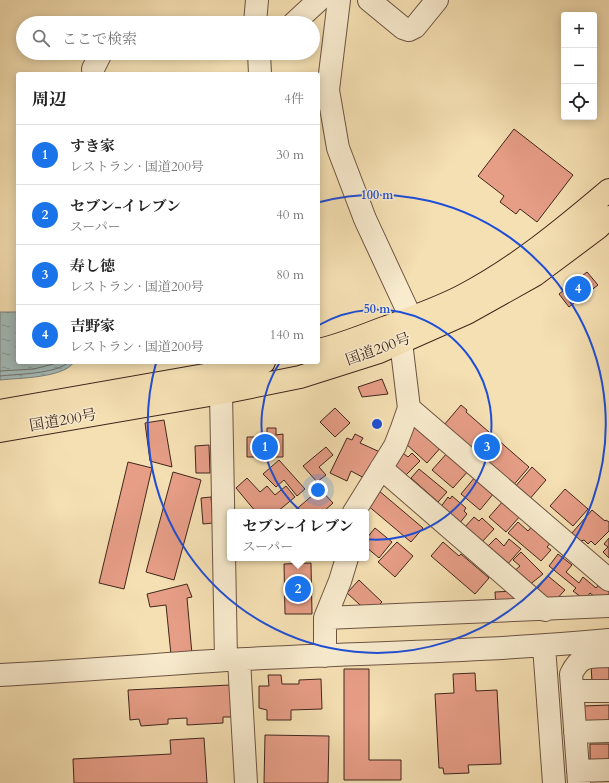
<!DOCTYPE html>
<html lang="ja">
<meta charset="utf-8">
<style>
:root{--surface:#fff;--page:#f2f2f2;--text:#222;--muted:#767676;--line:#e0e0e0;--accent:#1a73e8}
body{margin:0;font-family:Cardo,"Noto Serif JP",serif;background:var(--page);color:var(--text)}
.controls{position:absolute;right:12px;top:12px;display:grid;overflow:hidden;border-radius:4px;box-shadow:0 2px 10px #0003}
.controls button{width:36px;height:36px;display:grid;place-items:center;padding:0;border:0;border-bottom:1px solid var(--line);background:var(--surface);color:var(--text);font:20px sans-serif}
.you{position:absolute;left:318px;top:490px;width:14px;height:14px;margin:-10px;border:3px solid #fff;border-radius:50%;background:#1a73e8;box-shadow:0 0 0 6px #1a73e833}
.badge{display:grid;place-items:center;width:26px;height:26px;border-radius:50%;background:var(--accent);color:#fff;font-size:13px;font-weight:700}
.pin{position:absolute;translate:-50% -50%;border:2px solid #fff;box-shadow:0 1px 4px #0006}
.popup{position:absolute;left:227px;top:509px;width:142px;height:52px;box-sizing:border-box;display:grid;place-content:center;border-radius:4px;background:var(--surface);filter:drop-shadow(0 1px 3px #0005);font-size:13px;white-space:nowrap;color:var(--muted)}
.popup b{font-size:15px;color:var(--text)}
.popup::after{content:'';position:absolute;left:50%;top:100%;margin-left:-8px;border:8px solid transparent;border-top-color:var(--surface)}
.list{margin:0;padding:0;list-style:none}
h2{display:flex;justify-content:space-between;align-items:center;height:52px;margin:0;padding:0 16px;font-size:17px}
h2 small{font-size:13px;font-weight:400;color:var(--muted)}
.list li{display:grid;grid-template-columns:26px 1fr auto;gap:12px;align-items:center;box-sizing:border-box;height:60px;padding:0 16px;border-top:1px solid var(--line)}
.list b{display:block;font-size:15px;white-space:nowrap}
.list p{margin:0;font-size:13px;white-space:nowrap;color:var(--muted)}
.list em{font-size:13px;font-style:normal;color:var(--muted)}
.icon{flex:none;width:22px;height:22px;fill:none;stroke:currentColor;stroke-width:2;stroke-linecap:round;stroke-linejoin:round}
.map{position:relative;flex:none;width:609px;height:783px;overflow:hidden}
.search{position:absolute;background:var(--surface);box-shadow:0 2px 10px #0003;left:16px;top:16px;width:304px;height:44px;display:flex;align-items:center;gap:10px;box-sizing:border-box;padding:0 14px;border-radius:22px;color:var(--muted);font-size:15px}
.panel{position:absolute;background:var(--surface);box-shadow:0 2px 10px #0003;left:16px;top:72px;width:304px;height:292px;border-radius:4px}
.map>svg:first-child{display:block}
.water{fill:url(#water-ripples);stroke:#7b7f7a}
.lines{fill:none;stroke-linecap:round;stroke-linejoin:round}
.shore{stroke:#71706a;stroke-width:1}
.building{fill:#e79e87;stroke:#40261c}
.minor-casing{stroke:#6d5442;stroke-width:24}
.highway-casing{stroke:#40261c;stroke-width:24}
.minor{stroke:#f8ebce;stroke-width:22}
.highway{stroke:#f5e0b3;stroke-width:22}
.ring{fill:none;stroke:#1d4ed8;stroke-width:2}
.labels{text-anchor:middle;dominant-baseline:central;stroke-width:3;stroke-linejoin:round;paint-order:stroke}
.street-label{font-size:15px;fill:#40261c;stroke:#f8ebce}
.centre{fill:#1d4ed8;stroke:#f8ebce;stroke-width:2}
.ring-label{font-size:12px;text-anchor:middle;font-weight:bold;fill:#1d4ed8;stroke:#f8ebce;stroke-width:3;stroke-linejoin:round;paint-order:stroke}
</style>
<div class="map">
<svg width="609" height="783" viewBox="0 0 609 783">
<defs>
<pattern id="water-ripples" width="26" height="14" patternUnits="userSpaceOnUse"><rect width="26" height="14" fill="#a2bab8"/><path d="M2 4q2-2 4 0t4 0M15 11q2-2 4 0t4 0" fill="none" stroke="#859795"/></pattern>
</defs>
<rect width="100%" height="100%" fill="#f5e0b3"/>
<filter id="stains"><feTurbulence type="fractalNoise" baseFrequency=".005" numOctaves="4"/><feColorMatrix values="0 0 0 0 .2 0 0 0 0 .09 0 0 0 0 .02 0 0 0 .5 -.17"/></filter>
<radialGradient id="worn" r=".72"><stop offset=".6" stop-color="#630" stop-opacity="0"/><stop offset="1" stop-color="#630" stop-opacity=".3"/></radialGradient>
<path class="water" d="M0,312H18V362H74C64,378 18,378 0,380Z"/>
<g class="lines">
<path class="shore" d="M0,371L34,369L61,362
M0,376C18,374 56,374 69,362"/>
</g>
<path class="building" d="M514,129L573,175L537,222L520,209L516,214L500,202L504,196L478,176Z
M587,272L598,285L569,307L559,294Z
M382,379L388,394L362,397L358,387Z
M461,405L467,410L466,412L529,467L511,488L444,425Z
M335,408L350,423L335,437L320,422Z
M164,420L172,467L150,461L145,423Z
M415,422L442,446L427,463L405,443Z
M267,428H276V435L283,434V457H247V437H267Z
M355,434L363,438L360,443L380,452L366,479L351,471L347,481L330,473L347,438L352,440Z
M209,445L210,473H196L195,446Z
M326,447L333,455L319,467L326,475L317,482L303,466Z
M399,450L408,457L412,453L420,461L405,476L391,465Z
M448,452L469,470L453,488L432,470Z
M279,460L305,489L297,496L284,480L276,487L263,474Z
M128,462L152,468L124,589L99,583Z
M532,467L546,480L528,501L514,488Z
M419,469L447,492L438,502L411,478Z
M173,472L201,480L174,580L146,572Z
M475,477L494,493L480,510L461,494Z
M247,478L260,492L267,486L275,495L286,486L295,497L277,512H256L236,488Z
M320,489L333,503L323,512H293Z
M565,489L588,509L573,526L550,506Z
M378,490L423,528L411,542L366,504Z
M452,496L466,508L464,511L467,514L459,524L440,508L448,497L450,499Z
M211,497L213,523L203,524L201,498Z
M504,500L521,515L506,532L489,517Z
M592,510L605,521L606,520L609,522V531L595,545L591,541L588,544L584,540L581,541L572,533Z
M474,517L479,521L482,518L494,529L481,543L464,528Z
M518,522L528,531L534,524L553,540L547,547L551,550L541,561L508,533Z
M375,528L392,542L379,558L366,547V539Z
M496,538L504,546L509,539L521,549L506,566L486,548Z
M609,538V558L603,552L608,547L604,544Z
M397,542L413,556L395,577L378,562Z
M443,542L459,556L461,554L489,578L475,594L431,556Z
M521,552L543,574L528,586L512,573L520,566L513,560Z
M558,554L572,565L566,572L579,583L583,577L596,588L601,582L609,588V600L605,605L590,593L585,600L573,591L576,588L549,566Z
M311,563L312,614H285L284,564Z
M548,576L565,590L553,603L537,589Z
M359,580L382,602L370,614L347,593Z
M187,584L192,597L187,598L192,654L171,655L166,605L150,607L147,594Z
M513,591L514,606L496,607L495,592Z
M609,664V682H592L591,665Z
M344,669H369V760H401V780H344Z
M475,673L476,691L497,690L501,764L468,765L469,773L444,774L443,768H439L435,694L454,693L453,674Z
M268,675H281L282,684H299V680L321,679L322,709L291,710V720H267V710L259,708V686H269Z
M230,685L232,717H223V723L187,725V718L168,719V724L141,726L139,719L130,720L128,690Z
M609,705V723H585L584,706Z
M265,735L329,736L328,783H264Z
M204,738L207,783H74L73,759L171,754L170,740Z
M590,744H609V761L590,762Z"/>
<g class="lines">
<g class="minor-casing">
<path id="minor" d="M339,0L328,90L338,148L365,219L411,318
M369,0L403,28L409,30L415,27L437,0
M255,23L257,0
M294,23L319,0
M259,53L260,74
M93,69L101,53
M216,374L221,393L226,660
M409,408L609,580
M381,468L545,610
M354,512L395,446L402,428L409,408L401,342
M325,618L609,606
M544,646L554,783
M325,656V618L340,581L347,558
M239,660L246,783
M0,675C76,671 151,665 226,660C354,653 482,652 609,640
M573,691H609
M575,732L609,731
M578,771L609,770
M579,783L571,674C581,654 589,657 609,656"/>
</g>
<g class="highway-casing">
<path id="highway" d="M318,350C342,345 364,335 387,327C412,317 440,308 464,295C517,267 563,229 609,190
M0,411L216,373L264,362
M0,431L221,393L300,377L379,352L467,313L535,275L598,228L609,217"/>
</g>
<use href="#minor" class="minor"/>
<use href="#highway" class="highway"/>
</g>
<g class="ring">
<path d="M319 325A115 115 0 1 1 280 362"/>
<path d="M320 202A229 229 0 1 1 156 363"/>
</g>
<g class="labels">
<g class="street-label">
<text transform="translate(378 349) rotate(-20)">国道200号</text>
<text transform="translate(63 420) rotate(-10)">国道200号</text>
</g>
</g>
<circle cx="377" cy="424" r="6" class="centre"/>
<g class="ring-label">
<text x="377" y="199">100 m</text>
<text x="377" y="313">50 m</text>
</g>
<rect width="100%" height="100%" filter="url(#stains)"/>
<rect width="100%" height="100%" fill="url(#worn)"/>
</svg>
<div class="controls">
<button>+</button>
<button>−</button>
<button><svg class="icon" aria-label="locate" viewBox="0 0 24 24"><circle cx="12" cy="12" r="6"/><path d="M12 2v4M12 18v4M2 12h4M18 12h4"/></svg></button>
</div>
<div class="you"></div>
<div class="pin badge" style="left:265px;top:447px">1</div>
<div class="pin badge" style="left:298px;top:589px">2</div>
<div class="popup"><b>セブン-イレブン</b>スーパー</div>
<div class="pin badge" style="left:487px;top:447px">3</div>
<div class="pin badge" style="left:578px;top:289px">4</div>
<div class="search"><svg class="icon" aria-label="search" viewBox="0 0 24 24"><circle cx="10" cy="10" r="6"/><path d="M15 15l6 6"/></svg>ここで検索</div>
<section class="panel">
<h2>周辺<small>4件</small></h2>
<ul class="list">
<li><span class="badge">1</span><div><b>すき家</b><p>レストラン · 国道200号</p></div><em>30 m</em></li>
<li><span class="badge">2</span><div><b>セブン-イレブン</b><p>スーパー</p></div><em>40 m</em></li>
<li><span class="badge">3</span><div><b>寿し徳</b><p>レストラン · 国道200号</p></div><em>80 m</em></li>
<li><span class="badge">4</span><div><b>吉野家</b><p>レストラン · 国道200号</p></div><em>140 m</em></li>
</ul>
</section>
</div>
